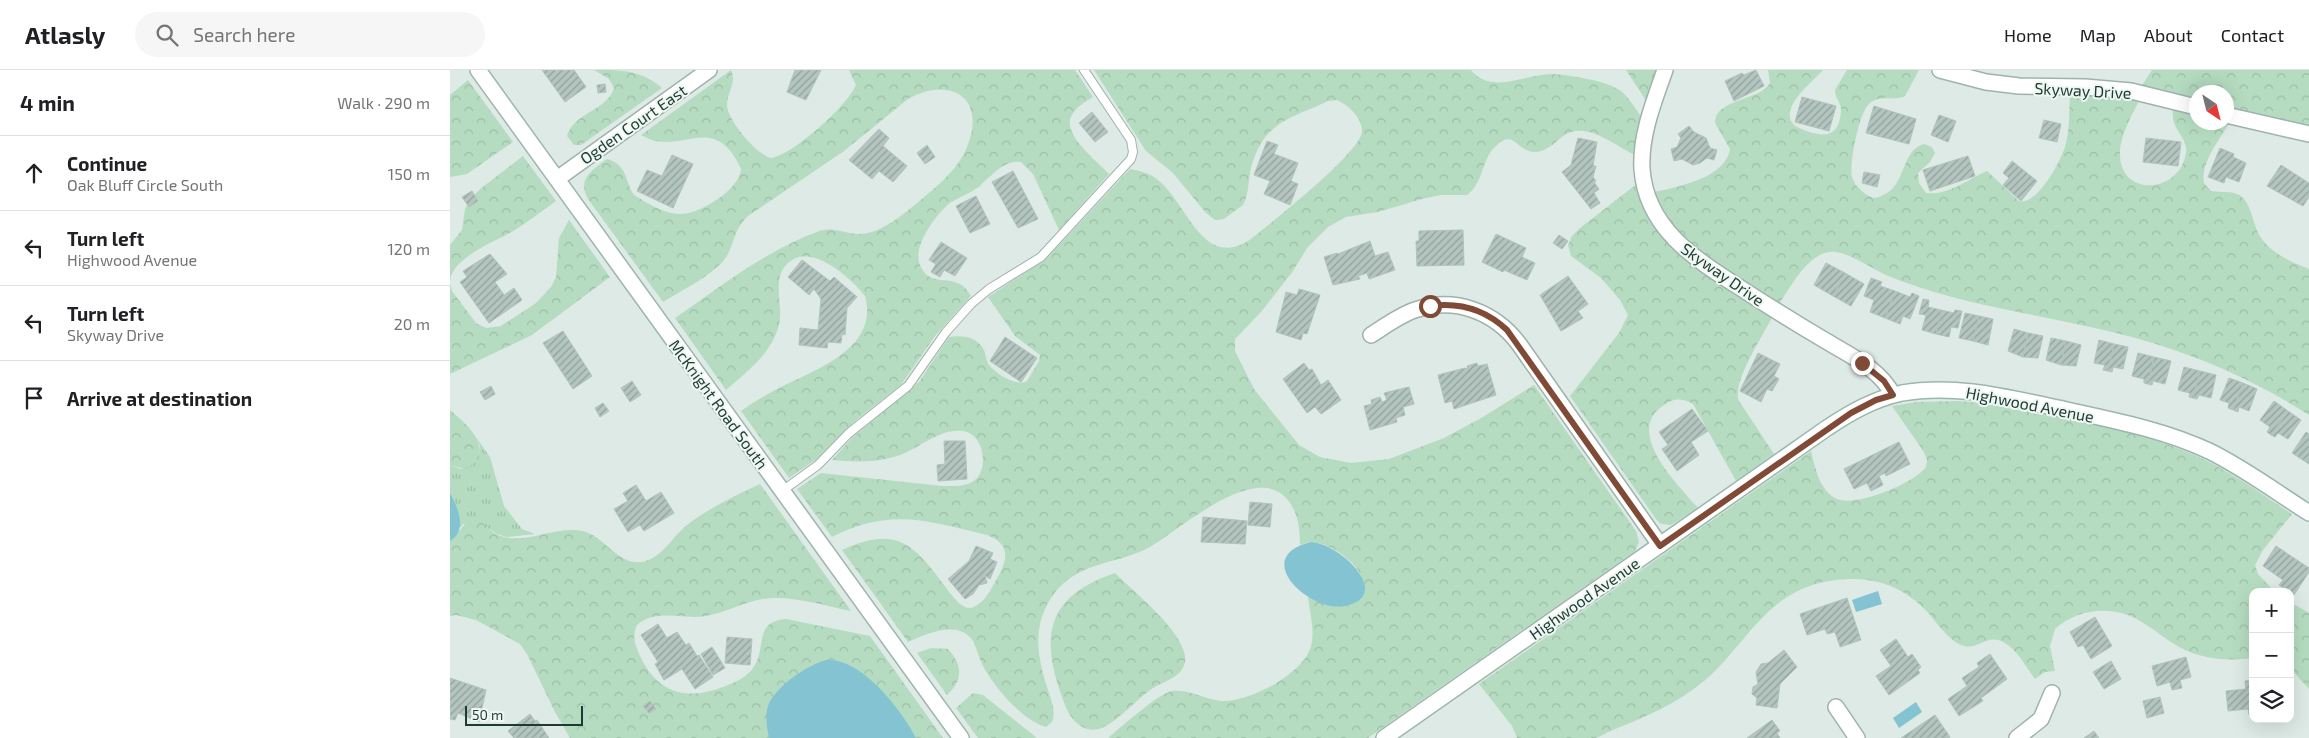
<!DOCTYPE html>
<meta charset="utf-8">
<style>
:root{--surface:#fff;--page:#f6f6f6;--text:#202124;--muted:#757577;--line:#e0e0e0}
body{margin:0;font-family:"Exo 2",sans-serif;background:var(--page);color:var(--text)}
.controls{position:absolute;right:15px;bottom:15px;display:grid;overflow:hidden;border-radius:10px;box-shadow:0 5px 20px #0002}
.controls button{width:45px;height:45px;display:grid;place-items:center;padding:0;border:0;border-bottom:1px solid var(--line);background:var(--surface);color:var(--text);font:25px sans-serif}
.compass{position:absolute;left:1739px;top:15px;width:45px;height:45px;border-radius:50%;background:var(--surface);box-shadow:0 5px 20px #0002;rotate:145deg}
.scale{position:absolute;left:15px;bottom:12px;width:118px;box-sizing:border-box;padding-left:5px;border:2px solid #1f3a33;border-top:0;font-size:14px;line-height:18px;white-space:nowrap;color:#1f3a33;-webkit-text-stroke:4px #eef7f2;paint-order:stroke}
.stop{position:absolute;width:15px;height:15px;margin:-11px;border:4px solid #804a37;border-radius:50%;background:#fff}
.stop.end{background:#804a37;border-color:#fff;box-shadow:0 1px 5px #0008}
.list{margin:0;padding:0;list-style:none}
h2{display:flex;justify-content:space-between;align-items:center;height:65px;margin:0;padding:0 20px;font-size:21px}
h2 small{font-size:16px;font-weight:400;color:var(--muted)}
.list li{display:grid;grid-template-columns:32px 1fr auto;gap:15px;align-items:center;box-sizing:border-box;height:75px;padding:0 20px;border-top:1px solid var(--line)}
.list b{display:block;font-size:19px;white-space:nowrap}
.list p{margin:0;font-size:16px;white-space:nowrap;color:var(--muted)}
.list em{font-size:16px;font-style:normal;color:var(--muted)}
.icon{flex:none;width:28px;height:28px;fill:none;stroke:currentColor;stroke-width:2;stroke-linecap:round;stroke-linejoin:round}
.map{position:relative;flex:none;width:1859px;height:668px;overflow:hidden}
header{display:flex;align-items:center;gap:30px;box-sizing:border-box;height:70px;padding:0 25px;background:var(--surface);border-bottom:1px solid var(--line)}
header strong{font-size:24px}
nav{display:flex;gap:28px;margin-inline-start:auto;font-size:18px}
.search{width:350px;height:45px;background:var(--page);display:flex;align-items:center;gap:12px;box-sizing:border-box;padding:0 18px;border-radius:28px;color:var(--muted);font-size:19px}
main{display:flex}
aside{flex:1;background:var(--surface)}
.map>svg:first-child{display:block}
.grass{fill:url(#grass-tufts)}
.forest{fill:url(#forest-crowns)}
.water{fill:#83c3d2}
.building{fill:url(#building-hatch);stroke:#b0c3bc}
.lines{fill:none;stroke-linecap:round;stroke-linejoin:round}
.lane-casing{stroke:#a0b2ac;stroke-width:10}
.street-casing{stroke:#a0b2ac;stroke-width:18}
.secondary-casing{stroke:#9cb6ad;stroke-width:18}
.lane{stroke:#fff;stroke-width:8}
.street{stroke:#fff;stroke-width:15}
.secondary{stroke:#fff;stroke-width:15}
.route{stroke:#804a37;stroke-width:6}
.labels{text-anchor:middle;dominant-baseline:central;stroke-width:4;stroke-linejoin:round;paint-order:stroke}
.street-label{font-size:16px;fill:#1f3a33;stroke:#eef7f2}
</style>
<header>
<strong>Atlasly</strong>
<div class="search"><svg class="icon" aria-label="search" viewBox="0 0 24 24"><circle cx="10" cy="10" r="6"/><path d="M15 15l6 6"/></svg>Search here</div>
<nav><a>Home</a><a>Map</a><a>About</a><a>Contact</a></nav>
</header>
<main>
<aside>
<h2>4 min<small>Walk · 290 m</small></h2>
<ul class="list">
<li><svg class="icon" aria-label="ahead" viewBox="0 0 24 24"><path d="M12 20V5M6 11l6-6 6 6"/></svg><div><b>Continue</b><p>Oak Bluff Circle South</p></div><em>150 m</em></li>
<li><svg class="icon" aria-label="left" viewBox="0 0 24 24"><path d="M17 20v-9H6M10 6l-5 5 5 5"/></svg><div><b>Turn left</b><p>Highwood Avenue</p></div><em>120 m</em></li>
<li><svg class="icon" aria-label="left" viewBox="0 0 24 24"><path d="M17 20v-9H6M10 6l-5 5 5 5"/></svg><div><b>Turn left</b><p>Skyway Drive</p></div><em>20 m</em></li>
<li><svg class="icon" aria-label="arrive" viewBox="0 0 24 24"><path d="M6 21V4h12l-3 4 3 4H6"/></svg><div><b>Arrive at destination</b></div></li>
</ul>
</aside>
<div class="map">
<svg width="1859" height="668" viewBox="0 0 1859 668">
<defs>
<pattern id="grass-tufts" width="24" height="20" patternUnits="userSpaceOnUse" patternTransform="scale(1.25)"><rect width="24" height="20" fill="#b5dcc1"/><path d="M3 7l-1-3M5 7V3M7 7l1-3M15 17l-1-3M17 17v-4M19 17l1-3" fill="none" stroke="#9bbea6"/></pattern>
<pattern id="forest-crowns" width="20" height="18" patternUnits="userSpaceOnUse" patternTransform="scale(1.25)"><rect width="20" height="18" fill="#b5dcc1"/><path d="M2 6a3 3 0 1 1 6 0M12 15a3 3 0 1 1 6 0" fill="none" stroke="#9bbea6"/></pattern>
<pattern id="building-hatch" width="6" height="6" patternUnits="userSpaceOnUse" patternTransform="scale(1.25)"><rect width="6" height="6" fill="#b3c5be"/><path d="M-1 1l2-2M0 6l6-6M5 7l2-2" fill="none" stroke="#91a19b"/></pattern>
</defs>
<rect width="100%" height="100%" fill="#ddeae5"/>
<path class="grass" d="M26,367L40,387L54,436L72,459L85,464L57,467L47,464L36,457L13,454L10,458L9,445L0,423V395L11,399L28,391L30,376Z"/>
<path class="forest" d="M144,0C173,0 191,0 212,18L131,75H124L117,66C123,43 158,40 164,18L159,9Z
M281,0C287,14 277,22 277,35C277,50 307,85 321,88C343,85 397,36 406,15L399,0H625L643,27C635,32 626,37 622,45C610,63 648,92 659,104L609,160L583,104L571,92C553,89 540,108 527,118C519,124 509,127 500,133C487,143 464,174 469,192C478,223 507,198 521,226L485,266L451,315L406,350L367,389L339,408L291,341C305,331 319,323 335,315C369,298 429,277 415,226C400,207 361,172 338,193C335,196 331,201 330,206C325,226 336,244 325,266C315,289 294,304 276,320L225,248C270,217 315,181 367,162C381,156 393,163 407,164C429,165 451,146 467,133C485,118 508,100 517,77C537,28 501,5 458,29L394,81L298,146C281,163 286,174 274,190C261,206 231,221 213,232L138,129C127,109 142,100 157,89C178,95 174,110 184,125C197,133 213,143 228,144C247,146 290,120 291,99C263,38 230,89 191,65Z
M644,0H1021C1042,26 1076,3 1104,4C1123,6 1155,10 1171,21C1179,28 1186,39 1192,48L1185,85C1163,75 1135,49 1112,67C1104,73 1096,82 1085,82C1066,82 1065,58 1046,76C1031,89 1034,113 1017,125H991L972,129L928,142L896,147L878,157L857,178L843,201L811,242L789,265L785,269V281L804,319L849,375L870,387L901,393L939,389L994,368L1033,347L1084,315L1186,461L1189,472L1185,481L918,668H658C670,658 709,623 722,621C738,619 755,629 771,631C798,633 854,604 861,576C865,561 860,543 858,527L865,530L912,526C923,501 883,473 861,472C858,472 853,474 850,475C850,458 848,442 837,429C805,391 728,461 700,477C665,496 626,490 601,528C581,559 588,590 599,623C602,632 606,643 602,652L596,657C573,651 544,617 533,596C529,588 527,579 523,571C508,549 476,564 458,572L392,480C451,453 466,478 500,523C506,530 511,538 521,538C533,534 539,523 545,512C556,493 564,475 537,465C478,451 440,437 382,467L347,419L371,403L492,416C502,416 513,417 522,412C540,402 535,364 513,361C490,358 471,377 450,385C428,393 405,392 382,390L403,367L469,312L499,267C512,265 527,266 534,280C536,285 536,291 539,295C546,304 567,317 577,311L589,291L590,285L565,266L538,227L596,189L680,99C690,101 700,103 708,110C738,134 753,202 801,169C822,152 909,84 912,62C913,48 898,35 887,30L878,31C838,50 814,51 801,98C798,110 799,125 793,135L774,149L765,150L756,143L723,103L696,81Z
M1176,0H1207L1197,32Z
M1318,0H1373C1363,12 1326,39 1345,56C1366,66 1390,74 1391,39C1391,33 1385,28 1385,20L1397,0H1469L1455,26C1443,32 1429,23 1418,35C1409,44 1399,94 1402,107C1405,117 1414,124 1423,128C1459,123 1448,81 1474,74L1482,77L1485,83L1480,92L1468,103L1469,113L1476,123C1497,126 1519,109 1537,101L1569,131C1587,136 1610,92 1615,77C1620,60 1619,40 1620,22L1690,29C1682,45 1669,67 1670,86C1672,128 1730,123 1736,83C1738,72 1729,65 1725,55C1722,49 1723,43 1723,37L1746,43V52H1780C1770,69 1750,93 1754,113L1761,121C1770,123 1783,120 1791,126C1800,134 1802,147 1806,158C1814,180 1838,191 1859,199V345C1797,305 1730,278 1658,261C1600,247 1541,239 1484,222C1470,217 1455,213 1441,207C1424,201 1396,179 1379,182C1357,185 1339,219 1328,236C1280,204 1226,179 1204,122C1227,117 1276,108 1280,79L1265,53C1264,29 1310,31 1320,13Z
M1702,0H1859V58L1777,40L1776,22H1746V31L1691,17Z
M18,10L63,72L17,104L0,107V25Z
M73,86L106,131C92,141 79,151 65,160C47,171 2,187 0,211V175L12,160L15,139L19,131L30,119Z
M1188,113L1206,157L1226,181L1323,246C1314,264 1281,313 1289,331L1324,384L1286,411L1243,334C1232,328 1224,328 1214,335C1173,361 1227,414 1248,438L1221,455L1211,454L1206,449L1120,326L1169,263L1178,245L1170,230L1151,208L1121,186L1118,175L1122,166L1130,158Z
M119,150L160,207L82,265L0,304V213L2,221L26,253L36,258L51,256L86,233L101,217L106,207L109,168Z
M1507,331L1532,333C1605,348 1683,356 1751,388C1783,403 1812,424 1842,444L1813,480L1805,495L1808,504L1825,522H1803V588C1779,591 1758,590 1735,580C1718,572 1706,560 1690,551C1664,535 1628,538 1605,559L1600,576L1605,601L1595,602L1585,609C1576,597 1567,579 1553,572C1534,562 1526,587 1504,571C1495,564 1488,555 1481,546C1469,532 1453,520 1435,514C1417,508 1397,508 1379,511C1309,523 1294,585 1241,621C1217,638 1190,649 1163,660C1157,662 1152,666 1146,668C1131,668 1084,668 1067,668L1062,656L1029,614L1361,381C1365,397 1369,419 1385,428C1403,439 1465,413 1476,397L1477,390L1474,382L1442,336L1467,332Z
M0,340C15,353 36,369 28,391L15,399L0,395Z
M310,414L401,541C376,536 348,527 322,528C299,529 279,542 256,546C233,550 207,538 187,555C181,567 186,577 191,588C212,631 248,630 287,611C327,592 295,552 336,549L420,566L493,668H120L105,642L77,584L70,574L26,550L6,545L0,546V471L17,452L28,449C35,454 39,461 46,464C72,477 106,455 133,461C156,467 170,499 196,491C214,485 223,466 236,456C258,438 285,426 310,414Z
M665,503C685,523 731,559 735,586C736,593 733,599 729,603C722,610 711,613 703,618C686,630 670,649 652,658C647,660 642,660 637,659C621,653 616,639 611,624C589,562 600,525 665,503Z
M1840,532L1859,543V619L1840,598Z
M481,578L498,579C513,595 513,611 497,625L467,583Z
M523,623L533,625L587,668H528L506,638Z"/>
<path class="water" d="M0,423C8,438 18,460 0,471Z
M861,472C889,473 945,525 895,536C860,543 799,487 861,472Z
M1428,521L1432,534L1406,542L1402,530Z
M376,590C411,587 451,639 466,668H319C317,658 315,646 318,636C325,617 357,595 376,590Z
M1466,632L1472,642L1449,658L1443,648Z"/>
<path class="building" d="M92,0H124L136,17L115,32Z
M345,0H371L356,30L337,22Z
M1306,0L1314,16L1284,31L1275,11L1292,3L1294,5Z
M155,14L156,22L148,23L147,15Z
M1352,27L1386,36L1379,61L1345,52Z
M1424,36L1466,49L1459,74L1416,63Z
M642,42L658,62L645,72L629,53Z
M1489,45L1506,51L1498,72L1481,65Z
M1594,50L1611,54L1607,72L1589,68Z
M1239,56L1244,62L1256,68L1260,78L1267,80L1264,90L1257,88L1250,93L1243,95L1232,89L1224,91L1221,79L1227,77L1231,68L1228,64Z
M429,59L439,68L433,76L457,96L443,112L429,101L422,109L399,90Z
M1128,68L1147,72L1143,96H1146L1143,107L1146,111L1144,112L1149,119L1144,123L1150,133L1141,139L1112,102L1121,95Z
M1696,68L1731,72L1728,96L1693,92Z
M817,71L828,75L824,84L848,93L841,111L848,114L840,135L814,124L820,111L804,105Z
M477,75L485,87L475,94L467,83Z
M1770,78L1784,84L1783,87L1796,93L1789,112L1776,107L1774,113L1758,107Z
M222,85L243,94L223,138L187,121L197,100L212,106Z
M1518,86L1525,106L1480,121L1473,100Z
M1562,91L1587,111L1571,131L1553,115L1559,108L1553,103Z
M1831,95L1859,113V127L1853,136L1817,116Z
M563,101L588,149L568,158L542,112Z
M1414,102L1430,105L1427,117L1412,113Z
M22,121L28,131L19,137L12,127Z
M526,126L540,154L520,163L506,136Z
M1013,160L1014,195L967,196L966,171H969V161Z
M1046,164L1076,178L1072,187L1085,193L1077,210L1054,200L1053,202L1032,192Z
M1109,165L1118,171L1112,179L1103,173Z
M920,171L925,186L938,182L945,200L919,209L917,203L908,206L910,209L883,215L874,187L887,183L888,184Z
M491,172L517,188L505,206L494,200L490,207L481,202L486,194L479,190Z
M40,184L57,204L45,212L54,225L64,218L72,230L39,253L10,212L17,207L13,201Z
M352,190L380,211L384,207L407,227L397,238L395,265L392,264L391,273L378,272L377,278L349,275L350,258L368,260L371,229L364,219L359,225L338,207Z
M1376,193L1395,203L1383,226L1364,215Z
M1395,203L1414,214L1401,236L1383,226Z
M1118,206L1138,234L1128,241L1133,248L1111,261L1090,225Z
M1421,208L1432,212L1430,216L1445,221L1435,248L1420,242L1424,230L1414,226Z
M849,219L870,225L857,264L853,263L851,270L826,262L836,222L847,225Z
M1445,221L1460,227L1462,223L1469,226L1460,249L1453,246L1450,254L1435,248Z
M1473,229L1479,230L1478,237L1491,240L1486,264L1472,260L1476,245L1469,244Z
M1491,240L1504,243L1505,240L1512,241L1508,258L1501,257L1499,267L1486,264Z
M1515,243L1529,246L1523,271L1509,268Z
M1529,246L1543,249L1538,275L1523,271Z
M1564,259L1578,263L1573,287L1558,281Z
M113,261L142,306L123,319L93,273Z
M1578,263L1593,266L1588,288L1573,287Z
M555,267L587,288L571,312L540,291Z
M1601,268L1616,271L1611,295L1596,290Z
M1649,270L1664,274L1658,301L1653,300L1655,295L1644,293Z
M1616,271L1631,275L1626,296L1611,295Z
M1664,274L1678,277L1673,299L1663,297L1662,302L1658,301Z
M1308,283L1330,294L1324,306L1329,309L1322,321L1317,319L1311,332L1290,321Z
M1688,283L1704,287L1698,314L1694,313V309L1682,306Z
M1704,287L1721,291L1715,314L1703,311L1702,315L1698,314Z
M854,293L859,300L862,299L871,315L878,310L891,330L871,344L865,337L857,343L833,309Z
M1027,293L1028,296L1037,294L1046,325L1004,339L1002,331L995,333L988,305L1015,298L1018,299L1017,296Z
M1734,297L1750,301L1743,328L1739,327L1740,323L1728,320Z
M1750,301L1766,305L1761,328L1749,325L1747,329L1743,328Z
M1779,308L1793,313L1783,340L1778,338L1779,333L1770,330Z
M182,311L191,325L180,332L171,318Z
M1793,313L1807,319L1799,341L1789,337L1788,342L1783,340Z
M41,316L45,324L35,330L30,322Z
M959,317L964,334L953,337L955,345L946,348L947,352L920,360L914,336L922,334L921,330L930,327L932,332L937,330L934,323Z
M1824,331L1838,341L1821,365L1817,362L1820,357L1810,350Z
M153,333L159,341L150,347L145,338Z
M1242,339L1258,361L1241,372L1249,385L1227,401L1212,379L1218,375L1209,362Z
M1838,341L1851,350L1838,369L1828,363L1825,367L1821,365Z
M1856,362L1859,364V394L1842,383Z
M494,371H515L517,409L488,411L487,395L495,394Z
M1449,372L1460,394L1436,406L1435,403L1429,406L1433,415L1421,421L1417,413L1404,419L1394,399Z
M186,415L196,431L211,422L224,443L194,461L190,455L178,462L164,439L178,431L173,423Z
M800,432L822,434L820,457L798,455Z
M753,447L797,451L795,474L751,472Z
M526,476L543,483L540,489L547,492L540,509L535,506L537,513L529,515L523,524L515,529L498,509L519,491Z
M1826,476L1859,498V502L1844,525L1829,515L1833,510L1813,496Z
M1397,528L1411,570L1390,577L1385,562L1377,564L1375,559L1357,565L1350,544Z
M1645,547L1662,576L1641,589L1633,575L1628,577L1620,562Z
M208,554L217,568L227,562L236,575L239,573L247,586L249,585L263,607L245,619L232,599L214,610L205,594L208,592L191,565Z
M277,567L302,569L300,595L275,593Z
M1446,569L1458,587L1462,584L1471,597L1468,600L1470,603L1439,625L1426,606L1441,596L1430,580Z
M262,577L275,598L263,605L251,584Z
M1334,580L1347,597L1330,614L1327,638L1306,635L1307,628L1302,624L1303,617L1308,614L1306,602L1311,594L1318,593Z
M1540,584L1557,609L1531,628L1533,631L1509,646L1498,629L1517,616L1512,608L1529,597L1527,593Z
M1736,587L1741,607L1730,610L1732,618L1722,620L1720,612L1707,616L1702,596Z
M1661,591L1671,609L1654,619L1643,602Z
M0,608L36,620L29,652L8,643L5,650L0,649Z
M1803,610V645H1799L1798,639L1778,641L1776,621L1796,619L1795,611Z
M1710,627L1714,643L1697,648L1693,631Z
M200,631L206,639L199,643L193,636Z
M80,644L85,651L87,650L99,668H64L58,661Z
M1485,645L1500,667L1498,668H1451Z
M1322,650L1330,661L1327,663L1330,668H1297Z
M1644,661L1649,668H1634Z"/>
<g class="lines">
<g class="lane-casing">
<path id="lane" d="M332,421L368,395L399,363L458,316L496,262L521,234L539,219L591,187L681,89L683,82L681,70L634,0"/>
</g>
<g class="street-casing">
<path id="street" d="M1215,0C1204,31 1190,66 1192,99C1196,158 1245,189 1289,217C1318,236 1347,254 1376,271C1401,286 1430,299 1443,325
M1490,0L1536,12L1569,16L1635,17L1681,21L1746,37
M1776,45L1859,64
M107,109L259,0
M921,265C935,256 950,245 965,240C1005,226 1045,242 1069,274L1210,475
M1386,637L1407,668
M1567,668L1591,649L1602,623"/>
</g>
<g class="secondary-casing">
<path id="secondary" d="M28,0L511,668
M934,668L1377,358C1401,342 1424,329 1452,323C1508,313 1563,329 1617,340C1666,351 1714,360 1759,381C1794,398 1826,422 1859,443"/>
</g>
<use href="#lane" class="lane"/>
<use href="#street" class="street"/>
<use href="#secondary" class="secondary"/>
</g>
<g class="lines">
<path class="route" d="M980,236C1009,232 1036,240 1057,260L1210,476L1401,343L1426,330L1443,325L1434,311L1412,293"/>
</g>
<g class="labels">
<g class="street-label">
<text transform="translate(1633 20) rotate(3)">Skyway Drive</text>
<text transform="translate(183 54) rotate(-35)">Ogden Court East</text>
<text transform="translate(1273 204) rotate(35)">Skyway Drive</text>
<text transform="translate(269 334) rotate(54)">McKnight Road South</text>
<text transform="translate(1580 334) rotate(11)">Highwood Avenue</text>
<text transform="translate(1134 528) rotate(-35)">Highwood Avenue</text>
</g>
</g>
</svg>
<div class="controls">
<button>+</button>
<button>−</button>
<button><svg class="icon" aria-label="layers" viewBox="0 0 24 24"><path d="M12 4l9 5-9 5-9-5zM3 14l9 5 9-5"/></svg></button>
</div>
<svg class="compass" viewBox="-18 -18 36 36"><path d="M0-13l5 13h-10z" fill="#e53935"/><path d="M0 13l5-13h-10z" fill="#757577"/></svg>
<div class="scale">50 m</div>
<div class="stop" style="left:980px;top:236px"></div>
<div class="stop end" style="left:1412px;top:293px"></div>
</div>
</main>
